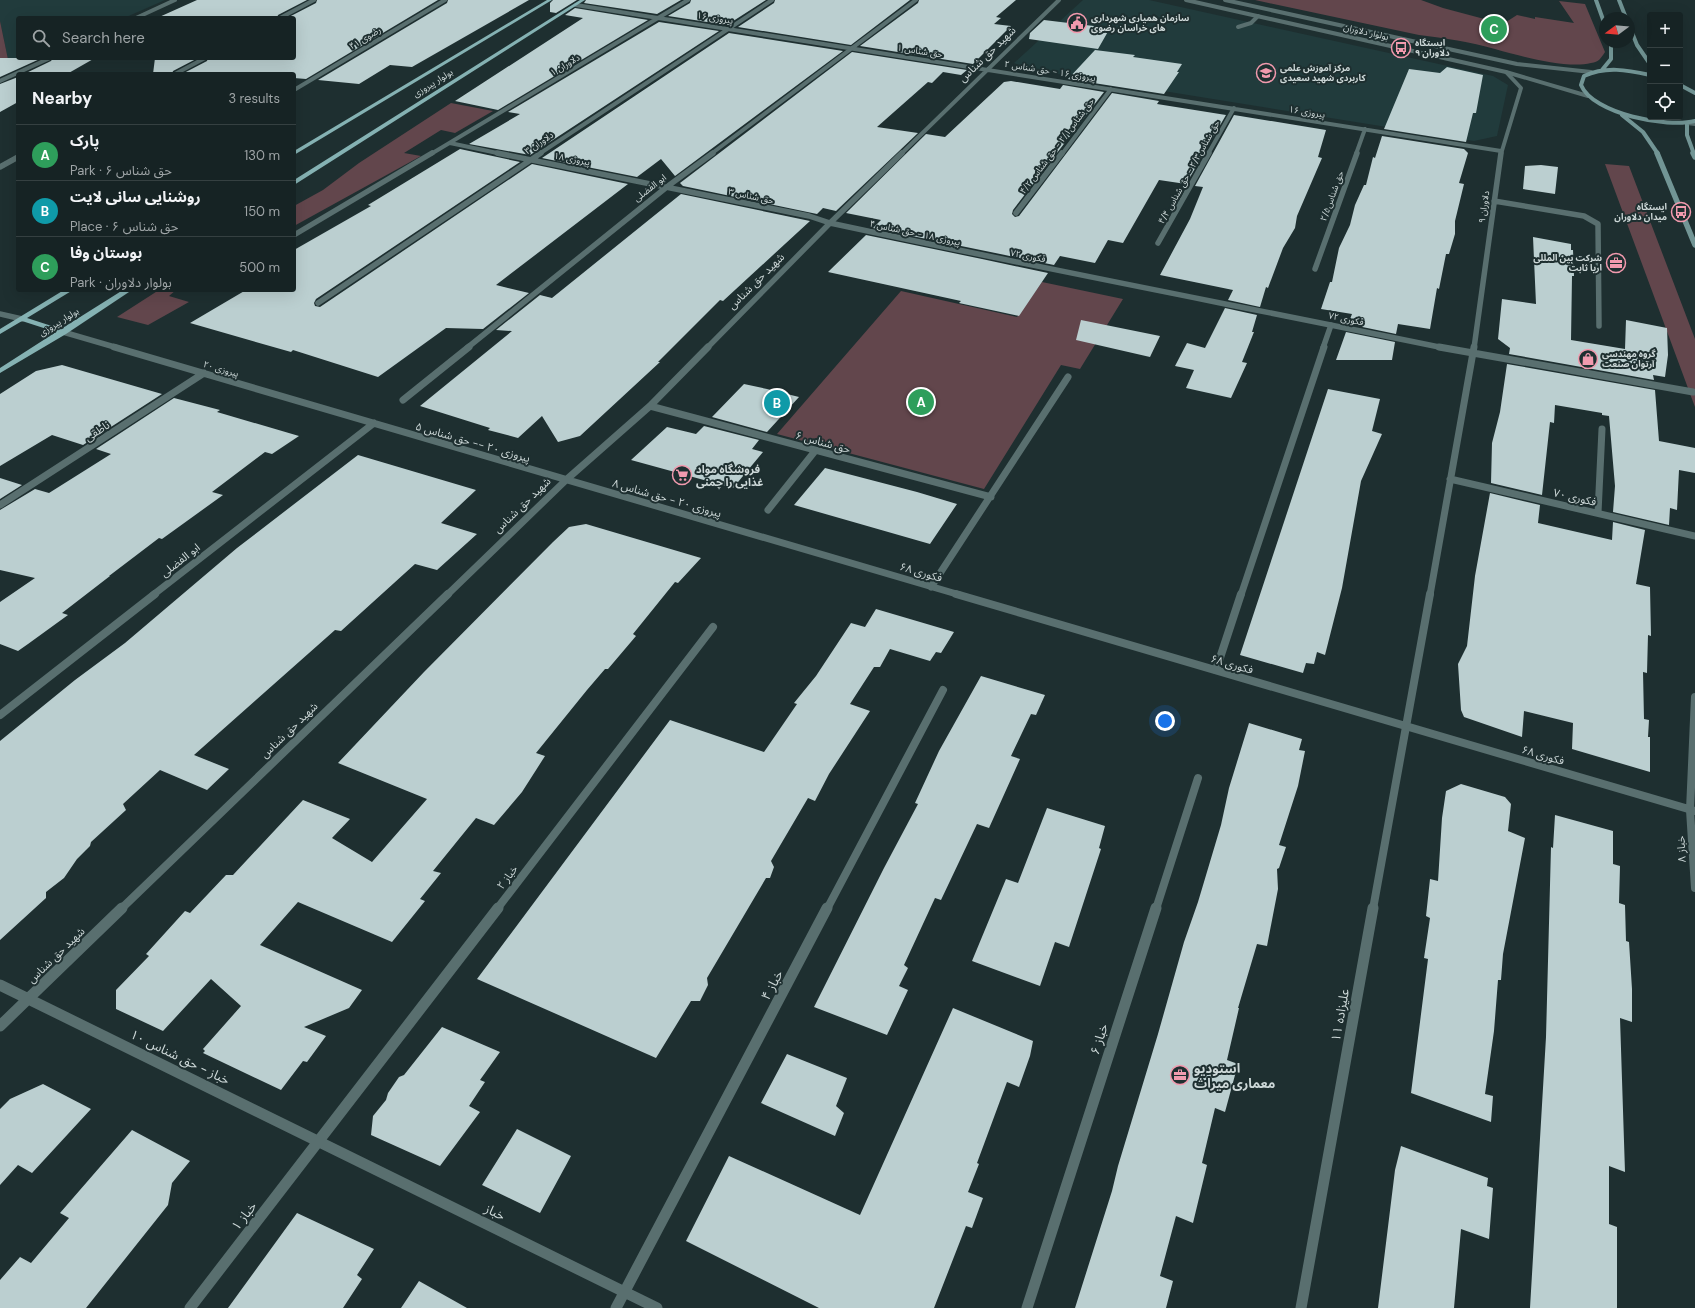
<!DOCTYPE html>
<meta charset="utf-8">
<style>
:root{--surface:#162324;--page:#1f2b2c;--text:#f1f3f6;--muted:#9ea4a6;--line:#354041;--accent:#f29aae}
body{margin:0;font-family:"DM Sans","Noto Sans Arabic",sans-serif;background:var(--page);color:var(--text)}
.controls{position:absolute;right:12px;top:12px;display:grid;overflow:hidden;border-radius:4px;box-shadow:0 4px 16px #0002}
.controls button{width:36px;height:36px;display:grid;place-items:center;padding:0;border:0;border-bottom:1px solid var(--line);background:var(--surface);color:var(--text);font:20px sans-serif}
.compass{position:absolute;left:1599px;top:12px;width:36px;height:36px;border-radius:50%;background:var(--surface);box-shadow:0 4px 16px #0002;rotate:254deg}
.you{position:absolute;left:1165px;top:721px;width:14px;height:14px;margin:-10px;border:3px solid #fff;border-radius:50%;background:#1a73e8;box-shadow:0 0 0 6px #1a73e833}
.badge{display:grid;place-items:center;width:26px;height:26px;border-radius:50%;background:var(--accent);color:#fff;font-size:13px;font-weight:700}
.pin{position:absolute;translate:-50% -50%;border:2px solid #fff;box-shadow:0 1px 4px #0006}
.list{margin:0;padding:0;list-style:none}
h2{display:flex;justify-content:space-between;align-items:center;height:52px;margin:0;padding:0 16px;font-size:17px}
h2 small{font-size:13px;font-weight:400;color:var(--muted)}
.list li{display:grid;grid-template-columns:26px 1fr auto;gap:12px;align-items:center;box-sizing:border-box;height:56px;padding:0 16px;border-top:1px solid var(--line)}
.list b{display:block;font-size:15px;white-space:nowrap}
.list p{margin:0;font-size:13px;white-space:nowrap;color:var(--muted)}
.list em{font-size:13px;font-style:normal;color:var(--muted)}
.icon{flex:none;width:22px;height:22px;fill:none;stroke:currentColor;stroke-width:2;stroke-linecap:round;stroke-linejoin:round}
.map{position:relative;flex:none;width:1695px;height:1308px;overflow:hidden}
.search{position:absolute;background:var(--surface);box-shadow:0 4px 16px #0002;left:16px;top:16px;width:280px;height:44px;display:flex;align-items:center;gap:10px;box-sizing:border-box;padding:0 14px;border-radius:4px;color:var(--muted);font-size:15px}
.panel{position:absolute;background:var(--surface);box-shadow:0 4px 16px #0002;left:16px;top:72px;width:280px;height:220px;border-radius:4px}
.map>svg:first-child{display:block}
.built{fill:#213b3c}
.green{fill:#62464c}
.building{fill:#bbcfd0}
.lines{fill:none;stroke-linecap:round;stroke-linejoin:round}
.service-far3{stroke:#596f6f;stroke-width:4}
.service-far2{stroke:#596f6f;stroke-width:5.5}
.service-far1{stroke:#596f6f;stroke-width:7}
.service{stroke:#596f6f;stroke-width:8}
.minor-far4{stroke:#596f6f;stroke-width:4}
.minor-far3{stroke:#596f6f;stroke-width:5.5}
.minor-far2{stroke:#596f6f;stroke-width:7}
.minor-far1{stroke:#596f6f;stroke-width:8}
.minor{stroke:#596f6f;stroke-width:11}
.tertiary{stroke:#596f6f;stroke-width:4}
.secondary-far1{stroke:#729595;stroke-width:4}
.secondary{stroke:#729595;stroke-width:5.5}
.primary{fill:#85b2b3;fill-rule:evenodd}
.labels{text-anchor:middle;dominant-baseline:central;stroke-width:4;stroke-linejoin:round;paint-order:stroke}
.far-street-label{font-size:9px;fill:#cdd8d8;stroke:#1e2f30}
.far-poi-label{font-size:9px;font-weight:bold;fill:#cdd8d8;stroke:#1e2f30;text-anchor:start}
.street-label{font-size:11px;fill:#cdd8d8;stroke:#1e2f30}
.poi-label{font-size:11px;font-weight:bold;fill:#cdd8d8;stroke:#1e2f30;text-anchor:start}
.near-street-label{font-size:13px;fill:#cdd8d8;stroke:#1e2f30}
.near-poi-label{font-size:13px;font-weight:bold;fill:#cdd8d8;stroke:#1e2f30;text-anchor:start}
</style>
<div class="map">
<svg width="1695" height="1308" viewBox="0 0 1695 1308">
<rect width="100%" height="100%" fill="#1e2f30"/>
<path class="built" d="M0,0H165L124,18H18V58L10,69L0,21Z
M1083,0H1149L1493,76L1508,85L1497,136L1474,141L1033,70L1014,63Z"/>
<path class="green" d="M1255,0H1421L1443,8L1503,24L1517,15L1535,19V17L1574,23L1559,1L1585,4L1605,52C1601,58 1599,62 1591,63C1566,69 1520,56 1495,49C1470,42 1445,38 1419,35Z
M0,21L10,69L0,73Z
M451,103L493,111L455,133L441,130L404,153L421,156L294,226V206L323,190L359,163Z
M1605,164L1629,166L1695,339V407Z
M1042,282L1123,299L1080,369L1061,365L984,489L777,434L901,291L1017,317Z
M159,290H176L169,296L189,302L148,325L117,317Z"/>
<path class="building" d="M197,0H307L278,15L277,18H157Z
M317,0H438L306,79L294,78V74H182L207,61L208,58H294V18H287L316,3Z
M448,0H529L412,67L390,65L359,84L318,80L447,3Z
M553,0H577L556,13L550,12V3Z
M586,0H681L657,14L584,3Z
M691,0H766L727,25L668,16L690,3Z
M775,0H910L851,45L738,27L774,3Z
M919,0H1016L996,17L1001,18L994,24L1011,26L973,64L860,46L918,3Z
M575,8L648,20L498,110L455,101L583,18L565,15Z
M1044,20L1110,28L1098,49L1029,39L1030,33Z
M659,22L719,31L530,155L469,144L520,114L508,112Z
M729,33L843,51L675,176L661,159L637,177L542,158Z
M1095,50L1135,55L1133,57L1182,64L1177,72H1179L1164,94L1068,79Z
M852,52L967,70L961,75L943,72L932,83L928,82L877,127L918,133L836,211L823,208L817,214L683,186L680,183Z
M0,58H42L0,77Z
M53,58H95L67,74H24L51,61Z
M155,58H198L173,71L172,74H153Z
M1447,67L1483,75L1476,113H1473L1466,142L1384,129L1409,69L1440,73Z
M18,77V102L0,112V84Z
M1011,81L1060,89L1063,85L1104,92L1013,210L1012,214L1015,217L1019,216L1112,93L1159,101L1157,104L1226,115L1186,184L1159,180L1123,243L1108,240L1095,263L1060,256L1054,265L873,228L881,220L846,213L926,134L945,137L1004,82Z
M1234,115L1326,130L1318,157L1322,158L1297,216L1295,228L1283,248L1268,288L1266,287L1260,307L1228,300L1233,290L1160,275L1190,219L1203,187L1195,186Z
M1382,136L1464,149L1468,153L1459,183L1464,184L1455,221V234L1449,254H1446L1439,289L1437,288L1430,329L1398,324L1396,334L1348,324L1352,314L1321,309L1330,282H1332L1339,248L1350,225L1355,205L1364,185H1366L1373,157L1375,158Z
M460,149L520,162L316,299L314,303L315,306L320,307L532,164L628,184L496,285L529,293L483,329L446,328L378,377L293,350L291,352L190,323L246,290H294V250L371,206L368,205Z
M1541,165L1558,167L1555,194L1523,189L1525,166Z
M681,194L810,221L723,301L720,300L658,362H660L580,436L558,442L542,416L518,438L488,430L490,428L420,406L512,331L496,330L540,295L552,298Z
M866,235L982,259L1048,273L1019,316L959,303L961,301L828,272Z
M1533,237L1571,244V250H1573L1574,276H1572L1571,340L1625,349L1626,320L1667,328L1668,355L1665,377L1653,375L1654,380L1509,354L1510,348L1498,339L1502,299L1536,304Z
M1225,308L1257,315L1252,332H1254L1242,362L1247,363L1231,398L1186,388L1194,370L1175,366L1187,343L1205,348Z
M1081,320L1160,336L1150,357L1076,340Z
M1346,332L1395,342L1392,360H1336Z
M1507,364L1655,390L1659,441L1695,448V473L1679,470L1677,510L1670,508L1669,525L1613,512L1615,486L1609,416L1602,415V413L1555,405L1554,423L1550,422L1542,495L1491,483L1492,443L1500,412Z
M62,365L162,394L83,445L52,435L0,466V394L36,371Z
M744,384L767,389L799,397L767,432L712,417Z
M1328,389L1380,399L1372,431L1382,434L1361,481L1342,588L1325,655L1317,652L1314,664L1306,663L1303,673L1240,655Z
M174,398L220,410L217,412L299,436L272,454L265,452L212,492L223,495L162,539L159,538L109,576H110L62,613L68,615L28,644L18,651L0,644V602L35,578L0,570V510L35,489L49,493L111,454L96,449Z
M704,426L759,440L752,449L763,452L733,488L631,460L667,427L696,434Z
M358,455L476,490L441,523L477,534L437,570L415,564L341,631L335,630L194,755L229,769L207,790L160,770L123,804L126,810L91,842L90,846L77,859L64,878L46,892V898L0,940V741L75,680L125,643L237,548Z
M825,468L917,492L957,504L930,544L794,505Z
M0,478L22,485L0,499Z
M1490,493L1540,505L1538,523L1551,526L1612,540L1613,522L1645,530L1636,584L1650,587L1651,636L1648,635L1647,673L1643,672L1644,719L1649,720L1648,737H1650V772L1572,749L1573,723L1524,711L1522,737L1464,717L1461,710L1458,664L1467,646L1475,576Z
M586,524L701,558L678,583L675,582L633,634L636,636L608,669H605L587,690L536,753L545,756L522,792L494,825L476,818L433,871L441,873L420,899L425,901L392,942L298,902L260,945L362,990L349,1008L304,1027L326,1036L307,1062L303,1061L281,1090L203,1053L205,1051L203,1049L241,1006L211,979L163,1031L116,1009V990L149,956L146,954L185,911L190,913L226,875H233L303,800L350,819L332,838L372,862L427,799L338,763L424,672L553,542L569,527Z
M876,609L954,632L941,653L936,652L930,661L890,649L880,667H874L850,704L870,711L829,774L815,801L808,798L771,861L774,867L770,878H766L707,978L708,985L700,1001H691L656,1058L477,979L670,720L764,752L797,704L794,703L816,676L851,623L865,627Z
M981,676L1045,695L1036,715L1031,714L1011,756L1020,759L989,828L977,824L941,900L935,898L904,965L908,968L899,986L908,990L887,1035L814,1007L884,868L918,804L915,803L939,751Z
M1249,723L1302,739L1299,750L1305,751L1298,786L1279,845L1286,847L1279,868L1277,869L1278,889L1267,946L1257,944L1238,1008H1239L1227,1060L1238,1064L1225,1112L1215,1108L1202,1163L1207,1165L1193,1223L1176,1216L1160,1276L1173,1281L1166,1308H1075L1112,1191L1118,1166L1158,1034L1184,942L1198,902L1221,825L1229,788Z
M1461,784L1505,797L1511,804L1508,831L1525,838L1503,954L1501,980H1498L1494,1031L1485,1094L1493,1096L1491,1122L1411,1093L1428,959L1424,958L1430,918L1426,916L1430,879L1438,881L1442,818L1446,791Z
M1047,808L1105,826L1099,848L1101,849L1069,947L1055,942L1040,986L972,961L1006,879L1018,883Z
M1555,815L1613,831V864L1620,866L1619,903L1625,905L1626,941L1629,942L1632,989V1022L1620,1018L1625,1172L1609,1166V1224L1617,1227V1308H1530L1546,1037L1551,847L1553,848Z
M953,1008L1033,1041L1030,1056L1019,1087L1007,1082L977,1163L979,1164L968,1192L983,1198L972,1228L966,1226L934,1308H819L686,1241L729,1156L860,1215Z
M442,1027L500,1052L480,1080L485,1082L469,1106L480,1112L440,1166L371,1135L373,1116L386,1100L388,1093L399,1077L404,1075Z
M787,1054L847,1078L836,1106L844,1113L835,1136L761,1103Z
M43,1084L91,1109L32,1173L18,1165L0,1185V1109L10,1099Z
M517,1129L571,1156L540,1213L482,1185Z
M132,1130L190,1161L172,1183L168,1205L86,1308H0V1280L20,1257L31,1263L69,1218L60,1213Z
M1401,1146L1488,1178L1487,1186L1493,1188L1489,1239L1461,1229L1454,1308H1378L1395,1170Z
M297,1213L374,1249L357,1275L362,1279L343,1308H228Z
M419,1281L467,1308H401Z"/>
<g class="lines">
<path class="service-far3" d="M1238,27L1251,23L1258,16"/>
<path class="service-far2" d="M1323,348L1331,325"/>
<path class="service-far1" d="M1241,595L1324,347"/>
<path class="service" d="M1216,670L1241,594"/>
<path class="minor-far4" d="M576,5L1501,151
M136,18L175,0
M280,18L314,0
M175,74L205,58
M0,81L50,58
M294,90L445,0
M450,143L502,154
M431,154L688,0
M539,154L772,0
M711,154L916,0
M901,154L1059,0
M1062,154L1111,89
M1208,154L1234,108
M1356,154L1365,129
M1501,154L1521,88L1506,72"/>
<path class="minor-far3" d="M497,153L809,216L830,223C1034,267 1239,306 1444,348
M0,167L18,157
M1494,201L1584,216L1598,224L1599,326
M1016,213L1062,153
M294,235L432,153
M1158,243L1209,153
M1315,269L1357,153
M318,303L541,153
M0,314L22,319
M63,332L118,348
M467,348L668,186L713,153
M707,348L830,223L902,153
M1474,348L1501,153"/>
<path class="minor-far2" d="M114,347L960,595
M1439,347L1693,392
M403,400L469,347
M650,406L991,497
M1450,479L1695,536
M0,505L204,373
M768,510L815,451
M1598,513L1602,429
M931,587L1068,377
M153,595L374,423
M447,595L566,480L650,406L708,347
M1430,595L1474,347"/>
<path class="minor-far1" d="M956,594L1695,811
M1695,697L1690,810L1695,888
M0,715L155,594
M121,909L448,594
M497,909L713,627
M827,909L943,690
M1156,909L1198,778
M1373,909L1430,594"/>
<path class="minor" d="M0,985L657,1308
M0,1026L122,908
M190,1308L498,908
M616,1308L827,908
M1027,1308L1156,908
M1301,1308L1373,908"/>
<path class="tertiary" d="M1186,0L1506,72L1588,96
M1225,0L1517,64L1591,72
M1687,123L1695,124"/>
<path class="secondary-far1" d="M1596,0L1605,25
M1619,0L1626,18
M1629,25L1637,45L1650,64
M1602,70L1611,59V42
M1650,75C1627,70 1606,66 1584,76L1581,85C1593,114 1667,128 1695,121
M1680,85L1695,93
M1622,115L1643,132L1658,154
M1687,123V135L1694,154"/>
<path class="secondary" d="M1657,153L1695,245
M1693,153L1695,157"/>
<path class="primary" d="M547,0H552L294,155V151Z
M580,0H585L294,185V180Z
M64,290H73L27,318L61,329L123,290H132L66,334L0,373V368L56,332L22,321L0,334V329Z"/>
</g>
<defs>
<g id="civic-ring" transform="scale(1)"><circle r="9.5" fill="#1e2f30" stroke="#f29aae" stroke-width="1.5"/><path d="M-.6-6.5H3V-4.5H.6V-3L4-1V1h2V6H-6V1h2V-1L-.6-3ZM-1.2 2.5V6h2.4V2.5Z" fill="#f29aae"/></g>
<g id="bus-ring" transform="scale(1)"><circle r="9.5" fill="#1e2f30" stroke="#f29aae" stroke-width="1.5"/><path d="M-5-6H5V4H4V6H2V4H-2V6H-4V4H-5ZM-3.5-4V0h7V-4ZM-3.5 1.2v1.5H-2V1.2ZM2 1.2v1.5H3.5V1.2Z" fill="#f29aae"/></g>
<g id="university-ring" transform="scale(1)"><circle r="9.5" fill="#1e2f30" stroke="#f29aae" stroke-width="1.5"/><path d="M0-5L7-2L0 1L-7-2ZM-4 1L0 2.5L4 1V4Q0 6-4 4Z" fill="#f29aae"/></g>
<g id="office-ring" transform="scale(1)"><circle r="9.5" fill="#1e2f30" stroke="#f29aae" stroke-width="1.5"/><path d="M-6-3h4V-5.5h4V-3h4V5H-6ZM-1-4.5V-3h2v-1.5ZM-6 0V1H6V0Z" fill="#f29aae"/></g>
<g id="shop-ring" transform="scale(1)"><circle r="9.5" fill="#1e2f30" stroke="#f29aae" stroke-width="1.5"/><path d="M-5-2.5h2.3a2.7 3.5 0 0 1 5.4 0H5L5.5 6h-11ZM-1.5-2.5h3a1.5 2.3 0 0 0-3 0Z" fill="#f29aae"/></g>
<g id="supermarket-ring" transform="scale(1)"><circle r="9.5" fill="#1e2f30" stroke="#f29aae" stroke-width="1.5"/><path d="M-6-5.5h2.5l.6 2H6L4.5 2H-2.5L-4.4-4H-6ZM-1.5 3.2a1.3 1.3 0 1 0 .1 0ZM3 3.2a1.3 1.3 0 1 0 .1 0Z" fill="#f29aae"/></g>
</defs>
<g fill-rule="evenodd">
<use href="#civic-ring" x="1077" y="23"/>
<use href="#bus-ring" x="1401" y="48"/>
<use href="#university-ring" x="1266" y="73"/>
<use href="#bus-ring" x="1681" y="212"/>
<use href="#office-ring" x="1616" y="263"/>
<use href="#shop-ring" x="1588" y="359"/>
<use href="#supermarket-ring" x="682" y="475"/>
<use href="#office-ring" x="1180" y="1075"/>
</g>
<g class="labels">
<g class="far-street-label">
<text transform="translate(715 18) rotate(9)">پیروزی ۱۶</text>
<text transform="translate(1366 32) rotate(13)">بولوار دلاوران</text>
<text transform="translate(365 38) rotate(-31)">رضوی ۴۱</text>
<text transform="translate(920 51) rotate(9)">حق شناس ۱</text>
<text transform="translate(565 65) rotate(-31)">دلاوران ۱</text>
<text transform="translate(1050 71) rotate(9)">پیروزی ۱۶ - حق شناس ۲</text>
<text transform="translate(433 83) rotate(-32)">بولوار پیروزی</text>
<text transform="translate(1307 112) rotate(9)">پیروزی ۱۶</text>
<text transform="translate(539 143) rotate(-34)">دلاوران ۳</text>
<text transform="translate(1057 146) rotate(-53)">حق شناس۲/۱ - حق شناس ۴/۲</text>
<text transform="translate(572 159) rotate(11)">پیروزی ۱۸</text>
<text transform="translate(1189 172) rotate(-61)">حق شناس۲/۳ - حق شناس ۴/۴</text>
<text transform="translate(650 188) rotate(-38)">ابو الفضلی</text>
<text transform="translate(751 196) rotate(12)">حق شناس ۳</text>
<text transform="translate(1332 196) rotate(-70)">حق شناس۲/۵</text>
<text transform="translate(1484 207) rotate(-82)">دلاوران ۹</text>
<text transform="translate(915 233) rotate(12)">پیروزی ۱۸ - حق شناس ۴</text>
<text transform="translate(1028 256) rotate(11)">فکوری ۷۲</text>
<text transform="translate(1346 319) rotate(12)">فکوری ۷۲</text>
<text transform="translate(59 322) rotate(-32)">بولوار پیروزی</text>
<text transform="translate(221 369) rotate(16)">پیروزی ۲۰</text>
</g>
<g class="far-poi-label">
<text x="1091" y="18">سازمان همیاری شهرداری<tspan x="1091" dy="10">های خراسان رضوی</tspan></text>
<text x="1415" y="43">ایستگاه<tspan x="1415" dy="10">دلاوران ۹</tspan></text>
<text x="1280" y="68">مرکز آموزش علمی<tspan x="1280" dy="10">کاربردی شهید سعیدی</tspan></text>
<text x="1667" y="207" text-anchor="end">ایستگاه<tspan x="1667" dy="10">میدان دلاوران</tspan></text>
<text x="1602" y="258" text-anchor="end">شرکت بین المللی<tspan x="1602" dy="10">اریا ثابت</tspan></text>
<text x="1602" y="354">گروه مهندسی<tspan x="1602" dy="10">آرتوان صنعت</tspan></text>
</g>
<g class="street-label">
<text transform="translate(987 54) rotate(-44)">شهید حق شناس</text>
<text transform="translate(756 281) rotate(-45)">شهید حق شناس</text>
<text transform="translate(97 431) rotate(-33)">ناطقی</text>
<text transform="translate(473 442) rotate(16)">پیروزی ۲۰ -- حق شناس ۵</text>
<text transform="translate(823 442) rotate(15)">حق شناس ۶</text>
<text transform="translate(1575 497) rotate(13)">فکوری ۷۰</text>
<text transform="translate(667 498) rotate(16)">پیروزی ۲۰ - حق شناس ۸</text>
<text transform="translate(522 505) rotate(-44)">شهید حق شناس</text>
<text transform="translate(180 560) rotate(-38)">ابو الفضلی</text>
<text transform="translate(921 572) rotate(16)">فکوری ۶۸</text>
<text transform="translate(1232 664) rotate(16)">فکوری ۶۸</text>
<text transform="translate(289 730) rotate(-44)">شهید حق شناس</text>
<text transform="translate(1543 755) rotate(16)">فکوری ۶۸</text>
<text transform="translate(1681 849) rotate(-93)">خباز ۸</text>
<text transform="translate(507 877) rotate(-53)">خباز ۲</text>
<text transform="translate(56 955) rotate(-44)">شهید حق شناس</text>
</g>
<g class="poi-label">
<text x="696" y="469">فروشگاه مواد<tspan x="696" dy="13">غذایی را چمنی</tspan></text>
</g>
<g class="near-street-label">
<text transform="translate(772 985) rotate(-62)">خباز ۴</text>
<text transform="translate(1340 1015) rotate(-80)">علیزاده ۱۱</text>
<text transform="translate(1099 1039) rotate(-72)">خباز ۶</text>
<text transform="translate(180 1057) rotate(26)">خباز - حق شناس ۱۰</text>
<text transform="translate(495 1212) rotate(26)">خباز</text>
<text transform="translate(244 1216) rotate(-52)">خباز ۱</text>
</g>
<g class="near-poi-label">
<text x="1194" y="1068">استودیو<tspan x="1194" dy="15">معماری میراث</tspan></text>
</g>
</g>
</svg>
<div class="controls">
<button>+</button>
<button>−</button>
<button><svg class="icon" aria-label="locate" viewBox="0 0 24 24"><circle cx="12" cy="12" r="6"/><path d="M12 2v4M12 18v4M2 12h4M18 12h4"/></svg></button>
</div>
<svg class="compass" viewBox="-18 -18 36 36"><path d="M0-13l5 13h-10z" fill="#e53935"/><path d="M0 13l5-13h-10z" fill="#9ea4a6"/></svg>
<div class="you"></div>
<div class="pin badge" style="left:921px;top:402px;background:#2e9e5b">A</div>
<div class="pin badge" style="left:777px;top:403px;background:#0f9aa8">B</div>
<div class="pin badge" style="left:1494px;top:29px;background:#2e9e5b">C</div>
<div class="search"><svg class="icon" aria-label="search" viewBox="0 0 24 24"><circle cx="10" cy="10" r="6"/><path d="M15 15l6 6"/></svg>Search here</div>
<section class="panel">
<h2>Nearby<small>3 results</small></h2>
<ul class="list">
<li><span class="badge" style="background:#2e9e5b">A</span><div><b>پارک</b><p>Park · حق شناس ۶</p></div><em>130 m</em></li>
<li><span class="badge" style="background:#0f9aa8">B</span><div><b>روشنایی سانی لایت</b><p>Place · حق شناس ۶</p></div><em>150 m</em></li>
<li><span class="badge" style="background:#2e9e5b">C</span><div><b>بوستان وفا</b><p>Park · بولوار دلاوران</p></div><em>500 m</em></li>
</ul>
</section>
</div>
